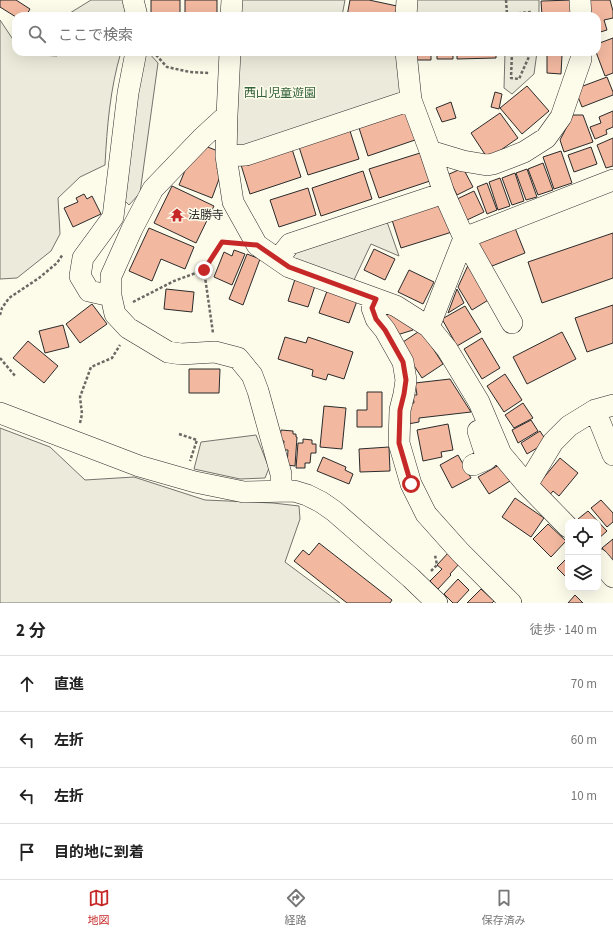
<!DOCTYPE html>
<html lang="ja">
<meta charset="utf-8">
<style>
:root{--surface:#fff;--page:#f2f2f2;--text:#222;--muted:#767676;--line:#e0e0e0;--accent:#c62828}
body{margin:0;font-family:"Source Sans 3","Noto Sans JP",sans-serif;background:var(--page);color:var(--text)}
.controls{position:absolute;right:12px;bottom:12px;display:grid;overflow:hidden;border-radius:8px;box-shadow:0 4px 16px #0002}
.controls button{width:36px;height:36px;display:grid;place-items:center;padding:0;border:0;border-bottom:1px solid var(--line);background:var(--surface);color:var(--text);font:20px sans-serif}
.stop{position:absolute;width:12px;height:12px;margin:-9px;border:3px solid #c62828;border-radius:50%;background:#fff}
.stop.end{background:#c62828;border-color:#fff;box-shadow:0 1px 4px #0008}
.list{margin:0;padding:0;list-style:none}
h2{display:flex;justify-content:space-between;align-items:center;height:52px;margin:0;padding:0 16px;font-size:17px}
h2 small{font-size:13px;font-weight:400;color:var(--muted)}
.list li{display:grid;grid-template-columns:26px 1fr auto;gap:12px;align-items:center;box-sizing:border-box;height:56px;padding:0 16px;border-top:1px solid var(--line)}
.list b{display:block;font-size:15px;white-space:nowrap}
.list em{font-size:13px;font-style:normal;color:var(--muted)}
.icon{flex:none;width:22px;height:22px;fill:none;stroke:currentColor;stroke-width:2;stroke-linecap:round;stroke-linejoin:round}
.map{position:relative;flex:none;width:613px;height:603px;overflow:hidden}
.search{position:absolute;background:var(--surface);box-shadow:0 4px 16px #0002;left:12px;right:12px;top:12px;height:44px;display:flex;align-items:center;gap:10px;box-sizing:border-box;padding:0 14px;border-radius:12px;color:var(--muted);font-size:15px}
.sheet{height:276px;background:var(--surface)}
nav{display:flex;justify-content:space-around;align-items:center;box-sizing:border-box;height:56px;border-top:1px solid var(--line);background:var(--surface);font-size:11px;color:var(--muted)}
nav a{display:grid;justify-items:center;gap:2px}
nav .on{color:var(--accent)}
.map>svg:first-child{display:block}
.green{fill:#ecebdb;stroke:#74746e}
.parking{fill:#eceadb;stroke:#74746e}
.building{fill:#f2b8a0;stroke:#2b2b2b}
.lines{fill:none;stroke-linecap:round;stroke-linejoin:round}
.minor-casing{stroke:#2b2b2b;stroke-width:22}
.path{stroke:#6a6964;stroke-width:2.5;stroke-dasharray:3 2;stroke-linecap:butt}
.minor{stroke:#fdfbea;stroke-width:21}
.route{stroke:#c62828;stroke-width:5}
.labels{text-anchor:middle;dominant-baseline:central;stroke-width:3;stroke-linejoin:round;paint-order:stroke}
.park-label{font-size:12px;fill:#34623c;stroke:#fdfbea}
.poi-label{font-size:12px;fill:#2b2b2b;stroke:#fdfbea;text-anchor:start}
</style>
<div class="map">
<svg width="613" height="603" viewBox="0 0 613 603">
<rect width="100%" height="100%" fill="#fdfbea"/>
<path class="green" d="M91,0H124L126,16H69L70,13Z
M240,0H345L342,16H240Z
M414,0H539V16H413Z
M0,20L16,44V52H21L23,54L57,56L59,52H121C110,89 107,127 105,165L80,177L58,198L60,234L51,251L17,278L0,279Z
M141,52H148L158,63L140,193L129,205L124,200Z
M239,52H399L403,98L236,150Z
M505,52H537L534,74L512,94L504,88Z
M0,428L50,447L85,480L134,477L205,500L273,503L299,506L300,519L285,562L340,603H0Z
M256,435L269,468L265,478L240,479L194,469L201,442Z"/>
<path class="parking" d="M386,219L399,256L371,244L354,280L290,257L297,247Z"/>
<path class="building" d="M0,0H16L30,9L26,16L16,17L0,7Z
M151,0H180V16H151Z
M185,0H217V16H185Z
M350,0H369L397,6L395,16H347Z
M573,0L574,16H542L541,1Z
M590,0H610L613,11V18L604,20L607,30L597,33V16H590Z
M613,38V73L605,76L596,52H597V44Z
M413,52H431V60H413Z
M437,52H453V59H437Z
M457,52H496V58L457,59Z
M547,54L562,55L561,74L547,73Z
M607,77L613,92V95L582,107L575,89Z
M527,86L549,111L522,134L500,108Z
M495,92L502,94L499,109L491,107Z
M451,102L456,118L442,122L436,108Z
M409,111L418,139L368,156L359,128Z
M613,111V127L606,130L607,134L595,139L590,127L601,123L599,117Z
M500,113L518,138L488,159L471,133Z
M573,115H583L593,142L564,152L560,140Z
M350,131L359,159L308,175L299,147Z
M613,138V166L606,168L597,145Z
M200,144L223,153L217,169L222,171L212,198L179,185L191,156Z
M591,147L597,164L574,172L568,155Z
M292,149L301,177L250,194L241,165Z
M561,151L572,183L554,189L543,157Z
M420,153L430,181L379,198L369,169Z
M543,163L553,190L538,195L528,169Z
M463,168L473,187L457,195L447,175Z
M527,169L537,197L526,200L516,173Z
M363,171L372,199L321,216L312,188Z
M515,173L524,201L512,205L502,178Z
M500,178L510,206L498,210L489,182Z
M487,183L497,210L487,214L477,187Z
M172,186L214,206L196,243L154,223Z
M308,188L316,215L279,227L270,200Z
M474,191L484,212L467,220L457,199Z
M84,194L87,199L92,196L101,214L73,227L64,208L78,202L76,198Z
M443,203L452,232L401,248L392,220Z
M149,228L194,247L185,269L161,259L152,281L129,271Z
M515,228L525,253L487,268L477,242Z
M613,233V278L542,303L528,262Z
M374,249L395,259L385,280L364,270Z
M234,250L245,254L232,285L214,277L224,252L232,256Z
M247,254L260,259L243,305L229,299Z
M470,261L490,299L472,310L458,287Z
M409,270L434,282L423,304L398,292Z
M295,279L315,286L308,307L288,301Z
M166,289L194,292L192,312L164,309Z
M457,289L464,303L448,313Z
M327,291L357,301L349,323L319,313Z
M92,304L107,324L80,343L66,324Z
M613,305V343L587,352L575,318Z
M465,306L481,332L457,346L442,319Z
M391,311L414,323L413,330L397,335L382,315Z
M63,325L69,347L45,353L39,331Z
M421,330L443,364L422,378L400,344Z
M562,332L576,359L527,384L513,357Z
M285,337L306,343L308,337L353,352L344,379L328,374L326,380L312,376L313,370L278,359Z
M482,338L500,368L482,379L464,349Z
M28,341L58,366L44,383L13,358Z
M189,369H220L219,393H189Z
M505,374L522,400L504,412L487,386Z
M450,379L471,412L419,418V422L408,424L406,404L414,403L413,395H417L415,383Z
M367,392H382V427H357V410H367Z
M523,403L533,418L514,428L505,415Z
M324,406L346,408L342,449L320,447Z
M531,420L538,431L518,443L512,430Z
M448,424L453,450L441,452L442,457L423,461L417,430Z
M281,430L293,431V434H296V437H297L295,466L287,465L288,450H283L284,441L280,440Z
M540,431L547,442L527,454L521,443Z
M303,439L312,440V444H316V453H311L310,463H305V468H296L298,443H303Z
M389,447L390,471L360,472L359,449Z
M458,455L471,478L452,488L440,465Z
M323,457L346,467L345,470L353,474L349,484L317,471Z
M560,458L578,473L559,496L553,491L548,497L536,487Z
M499,465L510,481L489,494L478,477Z
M515,498L544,518L531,537L502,517Z
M601,500L613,513V522L607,527L591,508Z
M588,511L607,531L598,539V522H581L578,519Z
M548,524L566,541L551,557L533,539Z
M613,539V560L602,548Z
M319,543L392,600L390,603H347L294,561L303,550L309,555Z
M449,552L460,563L450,574L451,575L438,589L430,581L442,569L437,565Z
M568,557V579L557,568Z
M458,579L469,590L457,603H453L444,594Z
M481,589L494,601L492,603H467Z
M575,595L583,603H568Z"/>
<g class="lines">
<g class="minor-casing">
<path id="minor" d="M133,0L137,16
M580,0L581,16
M231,16L232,0
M406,16L407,0
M230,52L227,115L226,156L233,202L257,245L289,267L396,306L429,327L447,349L479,402L501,454L527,485L568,527
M406,52L411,100L430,151L444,193L464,238L512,323
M227,115L202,138L153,189L132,229L111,276V296L115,314L128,328L168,352L181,354L215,352L238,358L252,375L258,391L281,474V491
M430,151L463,161L487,165L493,164L509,158L524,152L546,138L561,117L581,59V52
M226,156L246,155L411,100
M278,259L290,244L444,193
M111,296L89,291L80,276L83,258L113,217L128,93L136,52
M376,299L372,308L376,319L385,330L403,362L406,380L404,394L400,410L399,443L411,484L426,514L460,552L511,603
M429,327L464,238L613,180
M595,410L613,455
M0,413L139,466L195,482L244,492L294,491L307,495L321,502L334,511L411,578L437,603
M473,465L487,459L478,431
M527,485L553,442L569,426L595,410L613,405
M598,559L613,577"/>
</g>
<path class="path" d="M506,0L507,14L532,12V16
M512,52L511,78L519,79L531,52
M156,55L167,67L190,72L209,73
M204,270L213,333
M133,302L174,281L204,270L222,242L233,243
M0,315L2,308L9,298L39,278L57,263L63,254
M0,358L16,377
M80,423L82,414L80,397L91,367L112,358L120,345
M179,434L197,440L190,461
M431,571L437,565L435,555"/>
<use href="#minor" class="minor"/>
</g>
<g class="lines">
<path class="route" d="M204,270L222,242L257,245L289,267L376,299L372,308L376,319L385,330L403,362L406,380L404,394L400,410L399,443L411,484"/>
</g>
<defs>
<g id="temple-bare" transform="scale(1.08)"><path d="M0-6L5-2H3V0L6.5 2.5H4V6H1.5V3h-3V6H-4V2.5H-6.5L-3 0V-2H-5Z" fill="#c62828" stroke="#fdfbea" stroke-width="2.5" paint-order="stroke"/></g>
</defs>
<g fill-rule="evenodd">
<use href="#temple-bare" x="177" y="215"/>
</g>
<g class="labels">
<g class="park-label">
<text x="280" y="93">西山児童遊園</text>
</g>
<g class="poi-label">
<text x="188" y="215">法勝寺</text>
</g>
</g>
</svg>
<div class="controls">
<button><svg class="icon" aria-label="locate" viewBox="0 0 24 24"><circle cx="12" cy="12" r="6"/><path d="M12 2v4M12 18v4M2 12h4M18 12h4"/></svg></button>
<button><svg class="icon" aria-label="layers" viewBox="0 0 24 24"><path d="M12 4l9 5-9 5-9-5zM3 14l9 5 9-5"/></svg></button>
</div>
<div class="stop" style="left:411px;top:484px"></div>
<div class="stop end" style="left:204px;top:270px"></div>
<div class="search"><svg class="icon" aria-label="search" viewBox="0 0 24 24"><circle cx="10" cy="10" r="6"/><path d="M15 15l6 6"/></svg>ここで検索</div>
</div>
<section class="sheet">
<h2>2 分<small>徒歩 · 140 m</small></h2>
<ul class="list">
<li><svg class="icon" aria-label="ahead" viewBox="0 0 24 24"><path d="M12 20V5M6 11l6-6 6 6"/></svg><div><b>直進</b></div><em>70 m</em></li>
<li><svg class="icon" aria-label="left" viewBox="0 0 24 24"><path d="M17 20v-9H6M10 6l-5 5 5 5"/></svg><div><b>左折</b></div><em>60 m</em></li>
<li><svg class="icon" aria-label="left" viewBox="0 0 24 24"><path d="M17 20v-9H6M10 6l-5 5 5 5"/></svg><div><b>左折</b></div><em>10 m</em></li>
<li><svg class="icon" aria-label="arrive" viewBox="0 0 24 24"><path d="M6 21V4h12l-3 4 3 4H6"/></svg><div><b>目的地に到着</b></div></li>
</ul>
</section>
<nav>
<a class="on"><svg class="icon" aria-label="map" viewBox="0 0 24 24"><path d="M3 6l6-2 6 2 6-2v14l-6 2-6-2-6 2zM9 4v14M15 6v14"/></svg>地図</a>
<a><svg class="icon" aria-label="directions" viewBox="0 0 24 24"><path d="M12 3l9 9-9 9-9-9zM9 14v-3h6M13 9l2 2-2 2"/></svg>経路</a>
<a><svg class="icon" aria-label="saved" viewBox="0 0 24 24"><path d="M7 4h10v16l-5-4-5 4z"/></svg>保存済み</a>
</nav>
